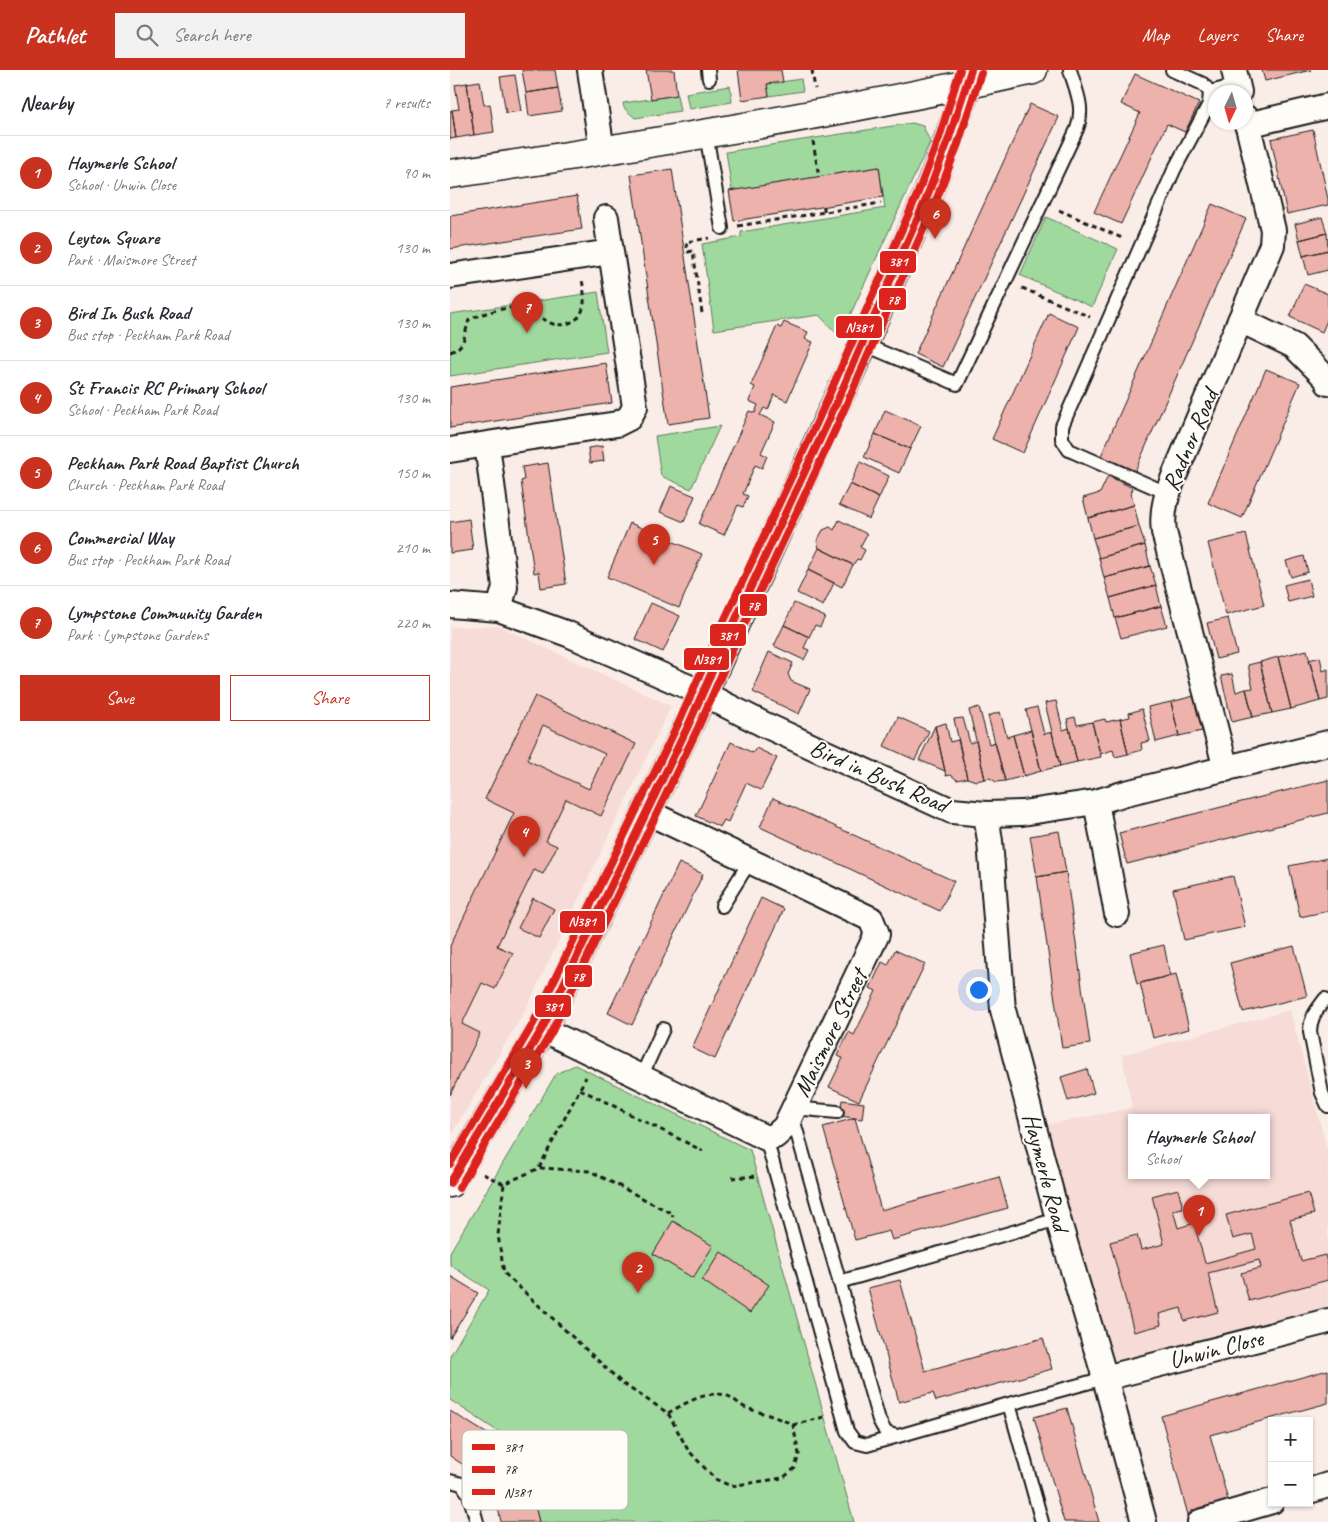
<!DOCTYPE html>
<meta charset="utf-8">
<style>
:root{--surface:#fff;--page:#f2f2f3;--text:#2b2b33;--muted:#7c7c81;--line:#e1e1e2;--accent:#c8321e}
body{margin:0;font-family:Caveat,sans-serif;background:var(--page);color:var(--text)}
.controls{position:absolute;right:15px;bottom:15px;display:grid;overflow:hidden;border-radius:0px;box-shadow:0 1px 4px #0004}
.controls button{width:45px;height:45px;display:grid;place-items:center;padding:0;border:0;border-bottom:1px solid var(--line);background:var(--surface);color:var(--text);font:25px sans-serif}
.compass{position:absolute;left:758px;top:15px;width:45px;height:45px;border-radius:50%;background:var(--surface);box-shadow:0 1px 4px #0004;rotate:185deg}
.you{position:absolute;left:528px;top:919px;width:18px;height:18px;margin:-12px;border:4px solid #fff;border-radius:50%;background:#1a73e8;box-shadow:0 0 0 8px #1a73e833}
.badge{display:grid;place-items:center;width:32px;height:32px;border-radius:50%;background:var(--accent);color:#fff;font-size:16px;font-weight:700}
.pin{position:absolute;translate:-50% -41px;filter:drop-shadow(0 1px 2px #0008)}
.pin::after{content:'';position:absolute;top:26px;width:18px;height:15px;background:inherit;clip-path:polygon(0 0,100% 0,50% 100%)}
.popup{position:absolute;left:678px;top:1044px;width:142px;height:65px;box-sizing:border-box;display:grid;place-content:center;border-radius:0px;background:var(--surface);filter:drop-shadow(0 1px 4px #0005);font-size:16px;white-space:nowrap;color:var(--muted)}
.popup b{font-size:19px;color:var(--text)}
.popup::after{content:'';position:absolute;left:50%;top:100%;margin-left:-10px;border:10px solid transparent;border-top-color:var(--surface)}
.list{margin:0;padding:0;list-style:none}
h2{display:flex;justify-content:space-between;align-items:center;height:65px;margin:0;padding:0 20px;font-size:21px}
h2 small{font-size:16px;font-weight:400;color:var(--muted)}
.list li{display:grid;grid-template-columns:32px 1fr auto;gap:15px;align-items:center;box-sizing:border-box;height:75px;padding:0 20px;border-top:1px solid var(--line)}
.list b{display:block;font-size:19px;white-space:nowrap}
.list p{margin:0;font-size:16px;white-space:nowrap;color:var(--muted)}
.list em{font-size:16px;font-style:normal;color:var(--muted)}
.actions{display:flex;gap:10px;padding:15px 20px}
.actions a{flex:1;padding:11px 0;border:1px solid var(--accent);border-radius:0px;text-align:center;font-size:18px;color:var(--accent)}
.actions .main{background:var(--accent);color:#fff}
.icon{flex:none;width:28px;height:28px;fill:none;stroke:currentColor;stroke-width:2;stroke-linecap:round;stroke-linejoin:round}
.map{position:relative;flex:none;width:878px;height:1452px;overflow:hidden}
header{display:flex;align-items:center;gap:30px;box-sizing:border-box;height:70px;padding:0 25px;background:var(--accent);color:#fff}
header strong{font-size:24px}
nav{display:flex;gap:28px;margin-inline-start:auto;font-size:18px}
.search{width:350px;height:45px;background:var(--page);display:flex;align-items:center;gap:12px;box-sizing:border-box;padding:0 18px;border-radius:0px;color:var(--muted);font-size:19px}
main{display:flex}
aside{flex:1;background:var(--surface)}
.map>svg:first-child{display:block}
.built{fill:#f6dbd6;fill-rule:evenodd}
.green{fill:#a0d99e;stroke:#5e7a5d}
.building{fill:#edb2ab;stroke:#1c1c1c;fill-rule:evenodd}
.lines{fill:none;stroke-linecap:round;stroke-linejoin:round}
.lane-casing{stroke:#1c1c1c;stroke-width:16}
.street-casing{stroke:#1c1c1c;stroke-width:28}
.secondary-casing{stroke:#1c1c1c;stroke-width:31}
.path{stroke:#1c1c1c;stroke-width:3;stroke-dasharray:5 4;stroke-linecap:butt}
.lane{stroke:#fdfcf7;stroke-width:12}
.street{stroke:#fdfcf7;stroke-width:24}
.secondary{stroke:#fdfcf7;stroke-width:28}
.bus-1-casing{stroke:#fdfcf7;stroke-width:11}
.bus-2-casing{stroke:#fdfcf7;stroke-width:11}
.bus-3-casing{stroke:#fdfcf7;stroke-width:11}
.bus-1{stroke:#dc241f;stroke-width:8}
.bus-2{stroke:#dc241f;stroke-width:8}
.bus-3{stroke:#dc241f;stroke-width:8}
.labels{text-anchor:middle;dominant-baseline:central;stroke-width:4;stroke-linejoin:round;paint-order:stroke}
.street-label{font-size:24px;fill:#1c1c1c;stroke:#fdfcf7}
.key{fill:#fdfcf7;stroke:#bab9b5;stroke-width:1}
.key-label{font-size:14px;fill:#1c1c1c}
.line-badge{stroke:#fdfcf7;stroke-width:2}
.badge-label{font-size:14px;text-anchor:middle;font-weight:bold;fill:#fff}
</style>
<header>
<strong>Pathlet</strong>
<div class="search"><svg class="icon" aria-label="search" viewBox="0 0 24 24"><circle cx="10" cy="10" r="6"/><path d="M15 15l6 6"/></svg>Search here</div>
<nav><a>Map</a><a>Layers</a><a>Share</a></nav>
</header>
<main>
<aside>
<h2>Nearby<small>7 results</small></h2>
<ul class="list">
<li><span class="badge">1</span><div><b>Haymerle School</b><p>School · Unwin Close</p></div><em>90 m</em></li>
<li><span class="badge">2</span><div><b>Leyton Square</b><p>Park · Maismore Street</p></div><em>130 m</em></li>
<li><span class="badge">3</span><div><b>Bird In Bush Road</b><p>Bus stop · Peckham Park Road</p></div><em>130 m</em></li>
<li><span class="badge">4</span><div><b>St Francis RC Primary School</b><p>School · Peckham Park Road</p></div><em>130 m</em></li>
<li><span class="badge">5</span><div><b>Peckham Park Road Baptist Church</b><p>Church · Peckham Park Road</p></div><em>150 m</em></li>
<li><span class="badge">6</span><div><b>Commercial Way</b><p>Bus stop · Peckham Park Road</p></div><em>210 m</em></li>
<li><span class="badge">7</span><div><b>Lympstone Community Garden</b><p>Park · Lympstone Gardens</p></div><em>220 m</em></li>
</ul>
<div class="actions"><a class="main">Save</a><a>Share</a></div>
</aside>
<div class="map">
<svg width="878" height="1452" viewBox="0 0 878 1452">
<rect width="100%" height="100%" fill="#faede8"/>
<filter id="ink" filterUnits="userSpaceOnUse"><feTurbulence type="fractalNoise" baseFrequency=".02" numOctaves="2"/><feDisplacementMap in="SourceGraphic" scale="10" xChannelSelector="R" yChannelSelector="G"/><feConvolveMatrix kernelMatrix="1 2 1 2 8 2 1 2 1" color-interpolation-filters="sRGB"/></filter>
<g filter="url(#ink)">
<path class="built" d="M49,556L221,636L77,937L0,1067V557Z
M840,940L878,1083V1249L659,1307L590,1056L682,1038L672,985ZM682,1047H816V1105H682Z"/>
<path class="green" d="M351,9L353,21L319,26L317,14Z
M280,16L282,32L239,39L236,23Z
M227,25L230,41L185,48L174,38L173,33Z
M462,53L473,56L480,72L390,267L369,245L264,260L252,174L291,167V162L435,138L429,97L282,121L276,82Z
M596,147L668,179L642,237L570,205Z
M148,222L157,282L0,306V244Z
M270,356L241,419L211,406L205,366Z
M125,995L300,1080L404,1452H89L70,1376L0,1330V1286L39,1220L0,1195V1182L106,1004Z"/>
<path class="building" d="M72,0H105L108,18L76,23Z
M196,0H224L227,25L201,29Z
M288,0H331L333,12L317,14L319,26L292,30Z
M812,0H861L815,11Z
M685,4L749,33L735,62L717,54L671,154L644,142L690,43L671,34Z
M65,5L71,41L56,43L50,7Z
M30,11L34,35L40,34L44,62L24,65L17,13Z
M17,13L24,65L6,68L2,40L9,39L5,15Z
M108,18L112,41L79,46L76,23Z
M580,34L609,47L493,297L465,284Z
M2,40L6,68L0,69V41Z
M863,60L878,129V135L837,144L821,69Z
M429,97L433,127L284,151L279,121Z
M222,99L259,348L218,354L181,105Z
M127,126L132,159L0,179V146Z
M762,134L796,149L685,401L651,386Z
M872,147L877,163L849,170L845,154Z
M877,163L878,180L853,186L849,170Z
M878,180V200L858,205L853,186Z
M854,214L878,224V248L872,262L840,247Z
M599,243L629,257L573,383L542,369Z
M334,252L358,262L355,269L363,272L337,331L324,325L318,340L314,338L310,345L325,352L311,383L317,386L312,398L305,395L293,424L298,426L293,437L288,435L274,465L249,454L299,341L305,343L308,335L299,331L305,317L301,315L327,256L331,258Z
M156,293L162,333L0,358V317Z
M816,299L850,313L792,448L758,433Z
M435,340L471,356L460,379L425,364Z
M425,364L460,379L449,403L414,387Z
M152,376L154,391L140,393L138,378Z
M410,392L439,406L429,428L400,414Z
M98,393L116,514L91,518L89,502L84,503L71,411L74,410L72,397Z
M658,406L683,418L681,423L684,435L638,448L633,428L650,423Z
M400,414L429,428L419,449L389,435Z
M221,416L245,426L234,452L210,442Z
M684,435L689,456L643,468L638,448Z
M19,449L23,480L0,483V452Z
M389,450L417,464L410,477L415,480L410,490L407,489L403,495L369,478L367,471L373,460L380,457L384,460Z
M180,453L252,484L229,538L157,507Z
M689,456L695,475L649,488L643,468Z
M796,464L814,535L776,545L758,473Z
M695,475L700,496L654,508L649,488Z
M369,478L403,495L392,517L358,500Z
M854,486L858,502L841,507L836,491Z
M700,496L706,515L660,528L654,508Z
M358,500L384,513L373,536L347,523Z
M858,509L862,526L838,532L834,515Z
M706,515L711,536L665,548L660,528Z
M201,533L230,546L213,582L185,569Z
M344,533L375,547L370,557L365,555L359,567L334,555Z
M711,536L717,556L671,568L665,548Z
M778,548L787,584L766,589L757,553Z
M334,555L359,567L354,578L359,580L354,590L324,576Z
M857,580L870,631L841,639L828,587Z
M319,582L343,593L338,604L341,611L360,619L349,644L303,622L304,619L306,616L305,614Z
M828,587L841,639L822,643L810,592Z
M870,587L873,601L878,599V629L870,631L859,590Z
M810,592L822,643L803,647L796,619L803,618L798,595Z
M782,604L786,622L796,619L803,647L782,652L771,606Z
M85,626L186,674L151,746L116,729L96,771L107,776L93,804L84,800L47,876L63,883L45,919L32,913L12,954L30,963L0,1025V876L64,743L35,729ZM93,655L155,684L139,719L77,690Z
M744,626L752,661L729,666L721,632Z
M606,631L613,660L619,658L627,692L610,696L595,633Z
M721,632L729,666L706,672L698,637Z
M529,637L539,674L545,672L555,711L546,712L540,708L535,709L519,640Z
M587,637L594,664L602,662L610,696L591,701L576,640Z
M692,639L700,671L691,673L692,680L678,684L670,649L680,647L679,643Z
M550,642L557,667L563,665L574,706L555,711L538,646Z
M448,647L479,661L465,690L434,676Z
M625,647L627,655L642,652L651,687L627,692L617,649Z
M513,648L520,673L526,671L535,709L526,711L517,708L504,649Z
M655,649L656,652L670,649L678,684L665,687L663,680L650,684L642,652Z
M496,653L500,672L508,670L517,708L507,710L501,705L496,706L485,656Z
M485,656L495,701L469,690Z
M581,660L591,701L574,706L563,665Z
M281,672L303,683L306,678L327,688L311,720L296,713L278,752L274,750L270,757L246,746Z
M878,710V743L677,794L669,763Z
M323,728L504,811L490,841L310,757Z
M609,761L616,802L587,807L580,766Z
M878,788V841L850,847L839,796Z
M229,793L253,804L182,955L158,943Z
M616,802L640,974L612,978L587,807Z
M783,806L795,857L734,870L723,819Z
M83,828L104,839L89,868L68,858Z
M311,828L334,839L265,989L242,978Z
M714,875L720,906L687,914L680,883Z
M844,876L857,926L793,942L780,893Z
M445,880L475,894L409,1031L379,1017L393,988L387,986L399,962L404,965L426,921L420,918L432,892L438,895Z
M726,904L739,959L703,968L690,913Z
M637,999L644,1023L618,1031L611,1007Z
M392,1030L414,1033L412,1049L390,1046Z
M405,1048L431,1140L549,1107L558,1138L442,1170L439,1161L405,1170L373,1057Z
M728,1119L733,1138L723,1140L728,1158L744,1153L755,1193L806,1179L802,1164L783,1169L776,1145L858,1123L864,1144L840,1150L851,1191L875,1185L878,1196V1210L799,1231L791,1203L811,1198L809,1190L758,1203L768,1242L734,1251L731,1238L709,1244L711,1255L684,1262L660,1172L687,1165L691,1180L714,1174L702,1126Z
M223,1151L263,1176L243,1208L203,1184Z
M271,1182L319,1215L300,1243L252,1210Z
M0,1206L28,1223L0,1268Z
M450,1210L475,1301L593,1268L602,1299L486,1331L483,1323L449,1332L418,1218Z
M878,1300V1333L760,1365L779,1434L738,1445L711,1346Z
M617,1338L649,1452H614L584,1347Z
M0,1341L49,1371L32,1400L15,1389L12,1394L0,1386Z
M77,1404L89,1452H51L47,1433L42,1434L37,1414Z"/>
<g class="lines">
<g class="lane-casing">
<path id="lane" d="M258,0L259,9
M722,0L753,14L760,22
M256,63L272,158
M413,274L507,314L627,59C635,37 626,21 620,0
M717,423L619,380L612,369V356L724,100L759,34L760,22L787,15
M272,836L300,791
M875,929C866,941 860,948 860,962L872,1023L878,1036
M191,1007L213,959
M344,1038L387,1042
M342,1045L429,1350L436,1363L447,1366
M316,1068L397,1361L405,1372L417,1375L559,1334L592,1452
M389,1212L608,1149
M559,1334L655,1308
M0,1411L12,1414L19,1424L27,1452"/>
</g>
<g class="street-casing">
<path id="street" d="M140,0L152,81
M784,0L789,22
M797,55L878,36
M156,148L161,182
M0,206L161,182L185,337L179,348L167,354L37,374L55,517L49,539
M790,250L844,276L877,309L878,313
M0,380L37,374
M0,535L49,539L118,564L252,623L313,654L502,741L536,744L572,743L646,732L676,723L878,673
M776,699L714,462C711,440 717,424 725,404L822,175L823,160L796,48
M646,732L667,844
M536,744L540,771L553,940L608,1149L655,1308L694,1452
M92,959L316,1068L325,1066L335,1057L427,864L421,849L195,741
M655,1308L878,1251
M859,1421L878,1415
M750,1452L822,1431"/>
</g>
<g class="secondary-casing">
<path id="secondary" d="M0,104C195,75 391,43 583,0
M0,1113L92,959L238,656L413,274L476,129L498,71L517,15"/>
</g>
<path class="path" d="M362,0L365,19
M363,71L369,107
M374,136V142
M609,140L674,169
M288,156L431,133
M572,218L640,247
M252,243L243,181L238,182L236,172L259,168
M0,282C16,277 14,264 19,250C29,244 60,235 72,238C83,241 92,250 103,254C108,255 114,255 119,253C138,247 135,225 132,210
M130,1019L253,1081
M89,1098L136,1007
M33,1104L54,1114
M282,1108L307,1106
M218,1343C234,1334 261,1317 280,1327C285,1330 290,1335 296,1338C312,1343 328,1347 343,1355L349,1384L345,1398L333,1408L281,1416L265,1409L238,1380L218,1343L173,1314L54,1203L48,1165L54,1114L89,1098L140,1101L223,1144L222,1147
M343,1355L374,1347"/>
<use href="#lane" class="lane"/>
<use href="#street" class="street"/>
<use href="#secondary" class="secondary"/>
<g class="bus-1-casing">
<path id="bus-1" d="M0,1113L92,959L238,656L276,570L377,354L476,129L498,71L521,0"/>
</g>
<g class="bus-2-casing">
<path id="bus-2" d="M9,1118L101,963L247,660L285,574L386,358L485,133L508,74L531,3"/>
</g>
<g class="bus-3-casing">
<path id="bus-3" d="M0,1094L83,954L229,652L267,566L368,350L467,125L489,68L510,0"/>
</g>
<use href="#bus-1" class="bus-1"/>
<use href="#bus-2" class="bus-2"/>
<use href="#bus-3" class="bus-3"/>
</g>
</g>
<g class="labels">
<g class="street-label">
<text transform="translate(740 370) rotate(-67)">Radnor Road</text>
<text transform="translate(429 706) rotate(24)">Bird in Bush Road</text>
<text transform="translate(380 963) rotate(-64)">Maismore Street</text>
<text transform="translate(596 1102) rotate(75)">Haymerle Road</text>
<text transform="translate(766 1279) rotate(-14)">Unwin Close</text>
</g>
</g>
<rect x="12" y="1360" width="166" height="80" rx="8" class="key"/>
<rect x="22" y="1374" width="23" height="6" fill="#dc241f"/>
<rect x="22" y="1396" width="23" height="7" fill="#dc241f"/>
<rect x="22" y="1419" width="23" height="6" fill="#dc241f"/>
<g class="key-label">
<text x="54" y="1382">381</text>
<text x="54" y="1404">78</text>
<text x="54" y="1427">N381</text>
</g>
<g class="line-badge">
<rect x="429" y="180" width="38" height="24" rx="5" fill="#dc241f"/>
<rect x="428" y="217" width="29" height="24" rx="5" fill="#dc241f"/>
<rect x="385" y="245" width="48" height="24" rx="5" fill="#dc241f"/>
<rect x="289" y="523" width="29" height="24" rx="5" fill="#dc241f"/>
<rect x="259" y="553" width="38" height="24" rx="5" fill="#dc241f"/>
<rect x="233" y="577" width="47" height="24" rx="5" fill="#dc241f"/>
<rect x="109" y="840" width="47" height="24" rx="5" fill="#dc241f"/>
<rect x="114" y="894" width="29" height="24" rx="5" fill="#dc241f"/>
<rect x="84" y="924" width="38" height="24" rx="5" fill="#dc241f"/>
</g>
<g class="badge-label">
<text x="448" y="196">381</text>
<text x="443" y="234">78</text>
<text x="409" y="262">N381</text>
<text x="303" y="540">78</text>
<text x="278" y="570">381</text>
<text x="257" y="594">N381</text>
<text x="132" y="856">N381</text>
<text x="128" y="911">78</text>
<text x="103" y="941">381</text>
</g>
</svg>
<div class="controls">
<button>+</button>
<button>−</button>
</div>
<svg class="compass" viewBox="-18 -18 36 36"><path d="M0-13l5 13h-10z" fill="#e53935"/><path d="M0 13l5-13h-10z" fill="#7c7c81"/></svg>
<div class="you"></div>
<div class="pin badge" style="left:749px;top:1166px">1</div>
<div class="popup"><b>Haymerle School</b>School</div>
<div class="pin badge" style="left:188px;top:1223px">2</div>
<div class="pin badge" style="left:76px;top:1019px">3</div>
<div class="pin badge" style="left:74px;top:787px">4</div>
<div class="pin badge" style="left:204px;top:495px">5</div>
<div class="pin badge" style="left:485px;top:169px">6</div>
<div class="pin badge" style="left:77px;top:263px">7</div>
</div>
</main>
